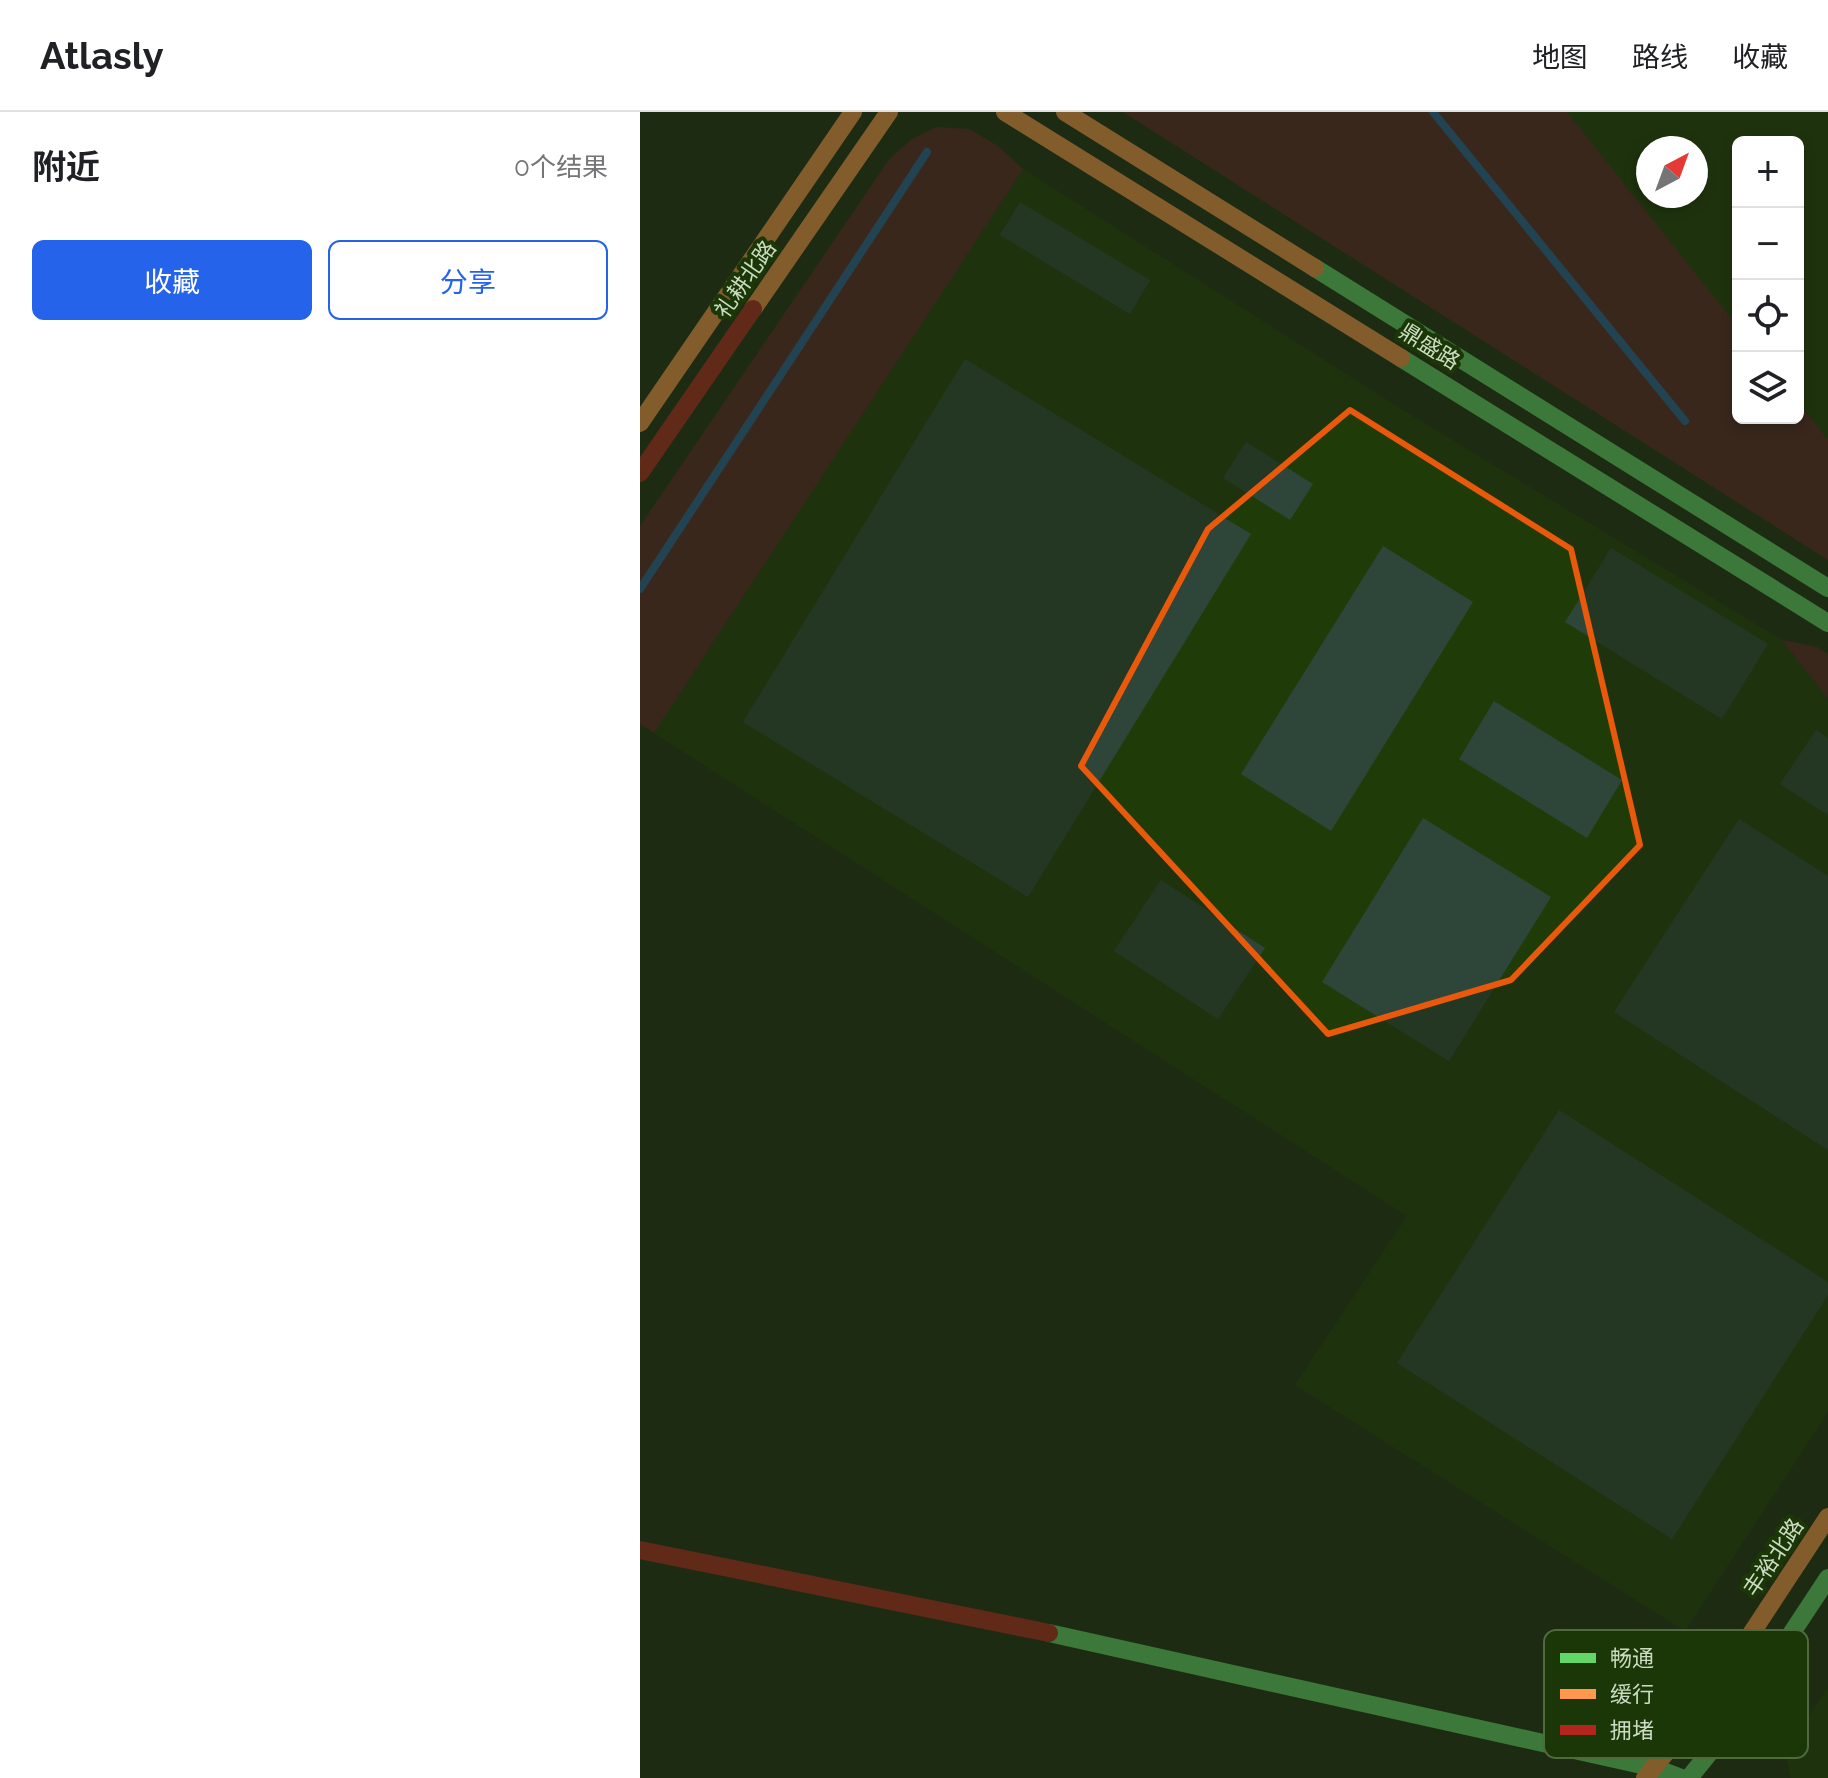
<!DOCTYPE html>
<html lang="zh">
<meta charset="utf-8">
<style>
:root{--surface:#fff;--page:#f6f6f6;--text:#202124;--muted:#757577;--line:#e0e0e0;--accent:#2563eb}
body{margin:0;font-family:Raleway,"Noto Sans SC",sans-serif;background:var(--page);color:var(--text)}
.controls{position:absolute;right:24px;top:24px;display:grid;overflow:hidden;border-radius:12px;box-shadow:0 4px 12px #0003}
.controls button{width:72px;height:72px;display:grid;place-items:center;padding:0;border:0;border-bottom:2px solid var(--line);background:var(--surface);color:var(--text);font:40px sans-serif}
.compass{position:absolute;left:996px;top:24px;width:72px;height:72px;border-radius:50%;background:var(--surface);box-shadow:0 4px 12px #0003;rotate:41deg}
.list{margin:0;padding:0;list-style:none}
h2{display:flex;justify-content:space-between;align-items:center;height:104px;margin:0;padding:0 32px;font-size:34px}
h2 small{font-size:26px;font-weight:400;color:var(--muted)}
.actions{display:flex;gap:16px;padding:24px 32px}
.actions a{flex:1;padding:18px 0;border:2px solid var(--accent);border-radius:12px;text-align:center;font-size:28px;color:var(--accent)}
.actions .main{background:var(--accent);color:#fff}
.icon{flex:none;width:44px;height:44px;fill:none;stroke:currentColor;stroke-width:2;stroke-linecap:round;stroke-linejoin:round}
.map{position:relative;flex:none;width:1188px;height:1666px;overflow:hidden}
header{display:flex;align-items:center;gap:48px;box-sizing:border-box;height:112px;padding:0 40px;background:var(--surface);border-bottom:2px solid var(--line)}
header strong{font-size:38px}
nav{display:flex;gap:44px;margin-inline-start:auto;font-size:28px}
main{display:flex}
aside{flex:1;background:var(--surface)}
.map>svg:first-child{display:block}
.built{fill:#1f3c08;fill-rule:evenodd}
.green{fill:#5c2228}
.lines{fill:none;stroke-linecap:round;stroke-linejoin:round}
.stream{stroke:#29619f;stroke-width:8}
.building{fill:#2d4639}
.fast{stroke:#63d668;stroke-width:18}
.slow{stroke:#ff974d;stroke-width:18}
.jam{stroke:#b3261e;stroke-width:18}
.marked{fill:none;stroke:#e8590c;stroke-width:6;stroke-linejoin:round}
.labels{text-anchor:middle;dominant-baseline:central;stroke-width:8;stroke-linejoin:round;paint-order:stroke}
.street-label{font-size:22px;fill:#cbdcc2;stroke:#1c3707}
.key{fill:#1c3707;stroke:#51693f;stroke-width:2}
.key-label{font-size:22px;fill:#cbdcc2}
</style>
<header>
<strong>Atlasly</strong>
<nav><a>地图</a><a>路线</a><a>收藏</a></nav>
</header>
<main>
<aside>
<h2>附近<small>0个结果</small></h2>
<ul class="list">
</ul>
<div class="actions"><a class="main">收藏</a><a>分享</a></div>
</aside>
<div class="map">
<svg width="1188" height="1666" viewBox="0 0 1188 1666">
<rect width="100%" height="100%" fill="#1d2c12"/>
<path class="built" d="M922,0H1188V334L1158,297V30H1098V224ZM1008,36H1056V84H1008Z
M383,57L761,297L1142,528L1188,587V1300L1045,1519L655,1273L767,1104L14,621Z
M1188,1576V1666H1151L1147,1648L1163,1613Z"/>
<path class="green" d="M483,0H927L1098,215V306H1158V290L1188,328V448Z
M296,15L329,17L358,34L383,57L14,621L0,612V414L250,46L272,27Z
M1142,528L1177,535L1188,542V587Z"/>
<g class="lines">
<path class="stream" d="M793,0L1045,309
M0,477L287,40"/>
</g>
<path class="building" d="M380,90L510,168L490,202L360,123Z
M325,247L611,422L388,785L103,610Z
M606,330L673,372L650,408L583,366Z
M743,434L833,490L691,719L601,662Z
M971,436L1128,532L1082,607L925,510Z
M854,589L982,668L947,726L819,647Z
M1176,618L1188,626V703L1140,672Z
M783,706L911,785L809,949L682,870Z
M1099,707L1188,764V1038L974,900Z
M521,768L625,836L578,907L474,839Z
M919,998L1188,1170V1183L1032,1427L757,1251Z"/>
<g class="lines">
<path class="fast" d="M675,156L1188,476
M761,246L1188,511
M409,1521L1015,1656L1041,1666
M1049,1666L1087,1619L1188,1466"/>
<path class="slow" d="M365,0L761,246
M425,0L675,156
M113,197L249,0
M0,311L213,0
M1005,1666L1061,1598L1188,1405"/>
<path class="jam" d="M0,361L113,197
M0,1438L409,1521"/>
</g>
<path d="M0 0H1188V1666H0ZM710,298L931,437L1000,733L871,868L688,922L441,654L568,417Z" fill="#1d2c12" fill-opacity=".55" fill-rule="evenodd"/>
<path class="marked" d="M710,298L931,437L1000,733L871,868L688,922L441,654L568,417Z"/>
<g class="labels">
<g class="street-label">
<text transform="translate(105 167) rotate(-55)">礼耕北路</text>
<text transform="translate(790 234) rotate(32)">鼎盛路</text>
<text transform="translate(1133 1445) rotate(-56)">丰裕北路</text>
</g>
</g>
<rect x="904" y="1518" width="264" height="128" rx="12" class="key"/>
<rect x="920" y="1541" width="36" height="10" fill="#63d668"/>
<rect x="920" y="1577" width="36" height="10" fill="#ff974d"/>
<rect x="920" y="1613" width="36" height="10" fill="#b3261e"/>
<g class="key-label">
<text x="970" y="1554">畅通</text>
<text x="970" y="1590">缓行</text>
<text x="970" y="1626">拥堵</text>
</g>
</svg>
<div class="controls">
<button>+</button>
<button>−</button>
<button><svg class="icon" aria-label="locate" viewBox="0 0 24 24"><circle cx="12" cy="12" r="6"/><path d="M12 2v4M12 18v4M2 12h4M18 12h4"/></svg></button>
<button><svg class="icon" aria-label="layers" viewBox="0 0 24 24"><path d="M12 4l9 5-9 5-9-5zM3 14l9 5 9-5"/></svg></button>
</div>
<svg class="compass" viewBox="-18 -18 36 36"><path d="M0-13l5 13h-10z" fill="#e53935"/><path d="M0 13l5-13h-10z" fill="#757577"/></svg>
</div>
</main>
